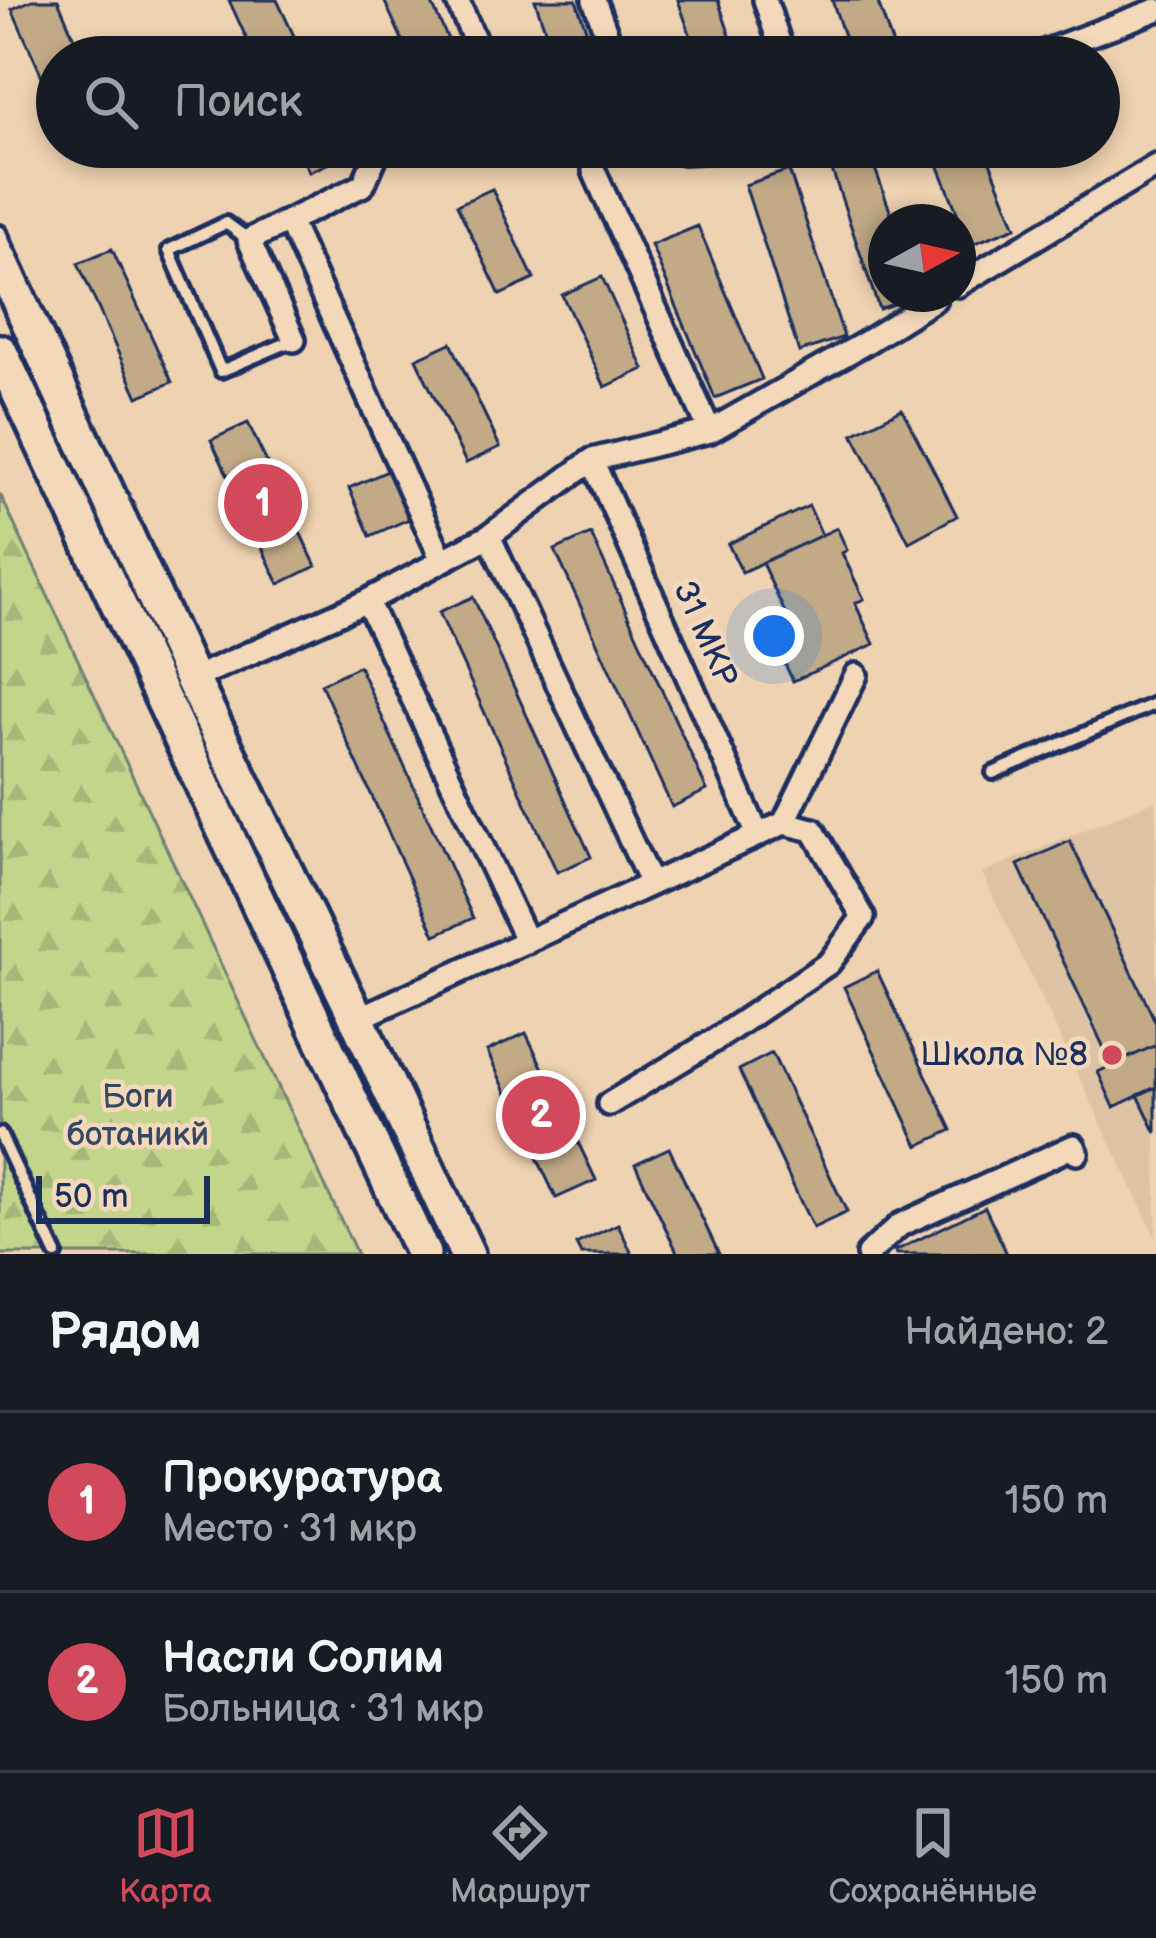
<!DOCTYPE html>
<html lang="ru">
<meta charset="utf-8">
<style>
:root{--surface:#171b24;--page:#242831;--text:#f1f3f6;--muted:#9ea1a6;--line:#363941;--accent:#d1495b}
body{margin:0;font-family:"Balsamiq Sans",sans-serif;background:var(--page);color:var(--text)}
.compass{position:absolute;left:868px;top:204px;width:108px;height:108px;border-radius:50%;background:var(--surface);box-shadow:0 6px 18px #0003;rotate:82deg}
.scale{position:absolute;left:36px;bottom:30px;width:174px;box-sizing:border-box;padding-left:12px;border:6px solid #1b2f5e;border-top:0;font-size:33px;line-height:42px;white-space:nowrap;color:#1b2f5e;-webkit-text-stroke:9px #f3d8ba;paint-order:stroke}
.you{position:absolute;left:774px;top:636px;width:42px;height:42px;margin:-30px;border:9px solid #fff;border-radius:50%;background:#1a73e8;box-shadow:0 0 0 18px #1a73e833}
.badge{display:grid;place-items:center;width:78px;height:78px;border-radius:50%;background:var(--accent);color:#fff;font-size:39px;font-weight:700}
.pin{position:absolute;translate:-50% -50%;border:6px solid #fff;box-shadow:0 3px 12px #0006}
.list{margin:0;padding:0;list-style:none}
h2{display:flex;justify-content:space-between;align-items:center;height:156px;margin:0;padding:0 48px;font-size:51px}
h2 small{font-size:39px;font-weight:400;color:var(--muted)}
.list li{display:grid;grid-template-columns:78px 1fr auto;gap:36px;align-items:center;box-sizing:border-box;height:180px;padding:0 48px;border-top:3px solid var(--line)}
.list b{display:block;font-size:45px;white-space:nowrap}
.list p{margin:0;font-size:39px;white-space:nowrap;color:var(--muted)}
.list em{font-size:39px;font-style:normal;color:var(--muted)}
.icon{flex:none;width:66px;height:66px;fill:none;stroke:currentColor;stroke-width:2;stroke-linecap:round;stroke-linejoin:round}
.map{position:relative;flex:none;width:1156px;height:1254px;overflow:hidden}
.search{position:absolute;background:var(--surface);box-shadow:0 6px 18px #0003;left:36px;right:36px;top:36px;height:132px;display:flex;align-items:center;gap:30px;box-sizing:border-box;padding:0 42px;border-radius:66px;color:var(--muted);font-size:45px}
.sheet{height:516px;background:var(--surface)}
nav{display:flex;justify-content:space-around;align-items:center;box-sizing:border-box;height:168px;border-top:3px solid var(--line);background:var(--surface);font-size:33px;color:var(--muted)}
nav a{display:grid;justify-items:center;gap:6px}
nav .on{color:var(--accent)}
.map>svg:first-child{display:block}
.built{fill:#ddc3a3}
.forest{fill:url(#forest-firs);stroke:#6f8274;stroke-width:3}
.building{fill:#c2aa87;stroke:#1b2f5e;stroke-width:3}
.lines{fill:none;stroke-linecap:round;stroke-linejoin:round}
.service-casing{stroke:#1b2f5e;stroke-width:20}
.minor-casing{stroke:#1b2f5e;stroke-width:30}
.trunk-casing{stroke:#1b2f5e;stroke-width:42}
.service{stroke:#f3d8ba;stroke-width:10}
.minor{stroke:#f3d8ba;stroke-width:21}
.trunk{stroke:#f3d8ba;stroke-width:33}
.poi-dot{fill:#d1495b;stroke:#f3d8ba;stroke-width:4.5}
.labels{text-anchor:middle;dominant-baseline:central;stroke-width:9;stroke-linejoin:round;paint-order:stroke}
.street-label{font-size:33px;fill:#1b2f5e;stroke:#f3d8ba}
.poi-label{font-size:33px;fill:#1b2f5e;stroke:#f3d8ba;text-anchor:end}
.park-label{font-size:33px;fill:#344865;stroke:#f3d8ba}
</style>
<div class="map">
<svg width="1156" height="1254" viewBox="0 0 1156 1254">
<defs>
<pattern id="forest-firs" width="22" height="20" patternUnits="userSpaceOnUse" patternTransform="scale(3)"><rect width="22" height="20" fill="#c3d58a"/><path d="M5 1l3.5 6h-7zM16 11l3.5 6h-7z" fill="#a7b77a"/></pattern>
</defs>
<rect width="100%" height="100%" fill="#eed2b1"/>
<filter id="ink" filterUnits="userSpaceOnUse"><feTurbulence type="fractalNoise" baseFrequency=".00833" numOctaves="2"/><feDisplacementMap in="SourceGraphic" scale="24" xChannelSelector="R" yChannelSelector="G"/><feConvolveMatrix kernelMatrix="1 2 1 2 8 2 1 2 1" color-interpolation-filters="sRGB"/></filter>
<g filter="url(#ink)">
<path class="built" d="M1156,800V1238L982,873Z"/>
<path class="forest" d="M0,494L357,1254H0Z"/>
<path class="building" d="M32,0H58L82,57H57V110L12,9Z
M229,0H277L304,57H255Z
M384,0H430L456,57H410Z
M535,0H576L588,35L551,47Z
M678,0H718L737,57H698Z
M832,0H877L897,57H851Z
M297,147H345L349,154L309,172Z
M952,147H984L1016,227L970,245L934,154Z
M871,157L894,222H886V294L919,295L879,309L832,170Z
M789,170L844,337L799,352L745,185Z
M492,189L534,279L500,295L457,205Z
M698,226L762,379L715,398L651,245Z
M112,249L172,382L138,397L78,263Z
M602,277L644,369L605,387L562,295Z
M451,343L500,447L466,463L416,359Z
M902,409L957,516L909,542L853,434Z
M248,423L316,566L279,584L211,440Z
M390,470L411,518L370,536L349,488Z
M809,506L822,535L742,572L728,544Z
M837,528L847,550L842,553L864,599L855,603L874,644L793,681L773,639L793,630L762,563Z
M591,534L707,790L672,807L555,550Z
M473,597L591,857L557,872L439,612Z
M359,666L473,918L435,935L321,684Z
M1070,841L1156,1023V1045L1112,1065L1018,865Z
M877,971L952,1130L918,1146L844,987Z
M526,1033L596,1180L556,1198L487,1051Z
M1156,1045V1087L1114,1107L1098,1072Z
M772,1053L847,1212L813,1228L739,1070Z
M1156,1087V1133L1138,1095Z
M669,1148L719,1254H678L635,1164Z
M985,1207L1007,1254H896L895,1251Z
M618,1224L632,1254H581L576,1244Z"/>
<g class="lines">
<g class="service-casing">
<path id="service" d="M0,232L9,253
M249,240L226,223L169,250L221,371L294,340
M993,773L1156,703
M0,1134L56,1254"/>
</g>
<g class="minor-casing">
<path id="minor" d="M457,0L482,57
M594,0L615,57
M765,0L784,57
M1031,57L1156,10
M675,147L683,152L764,147
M594,171L710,431
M289,221L442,560
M958,285L1156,166
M294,340L249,240L363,185L378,151L390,147
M592,460L758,835
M489,536L651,884
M367,601L527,942
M192,679L367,601L489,536L592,460L710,431L865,343L935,299L933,294
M357,1019L784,823L856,675
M609,1104L715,1040L829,963L863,917L813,830L784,823
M868,1254L900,1225L1074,1146L1077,1153"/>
</g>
<g class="trunk-casing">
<path id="trunk" d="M0,259L192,679L357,1019L467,1254
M0,352L423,1254"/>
</g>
<use href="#service" class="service"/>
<use href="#minor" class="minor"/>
<use href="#trunk" class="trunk"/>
</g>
</g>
<circle class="poi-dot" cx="1112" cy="1055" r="12"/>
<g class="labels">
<g class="street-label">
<text transform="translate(705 634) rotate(66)">31 МКР</text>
</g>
<g class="poi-label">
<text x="1088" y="1055">Школа №8</text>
</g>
<g class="park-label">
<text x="138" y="1097">Боги<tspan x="138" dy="38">ботаникй</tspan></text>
</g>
</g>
</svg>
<svg class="compass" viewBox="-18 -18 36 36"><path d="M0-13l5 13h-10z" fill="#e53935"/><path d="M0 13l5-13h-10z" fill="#9ea1a6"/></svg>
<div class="scale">50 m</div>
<div class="you"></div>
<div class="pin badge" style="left:263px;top:503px">1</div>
<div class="pin badge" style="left:541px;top:1115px">2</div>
<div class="search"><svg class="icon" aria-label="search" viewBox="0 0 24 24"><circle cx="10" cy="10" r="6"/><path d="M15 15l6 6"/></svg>Поиск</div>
</div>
<section class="sheet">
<h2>Рядом<small>Найдено: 2</small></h2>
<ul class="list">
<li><span class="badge">1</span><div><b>Прокуратура</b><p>Место · 31 мкр</p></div><em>150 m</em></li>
<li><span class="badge">2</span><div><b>Насли Солим</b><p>Больница · 31 мкр</p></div><em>150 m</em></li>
</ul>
</section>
<nav>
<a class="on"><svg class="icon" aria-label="map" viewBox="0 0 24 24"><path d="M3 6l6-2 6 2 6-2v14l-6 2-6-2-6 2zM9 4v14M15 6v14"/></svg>Карта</a>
<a><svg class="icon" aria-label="directions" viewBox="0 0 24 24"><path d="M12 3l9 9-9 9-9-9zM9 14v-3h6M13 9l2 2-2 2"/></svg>Маршрут</a>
<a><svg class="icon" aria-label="saved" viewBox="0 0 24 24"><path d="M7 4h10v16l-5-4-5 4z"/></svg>Сохранённые</a>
</nav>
